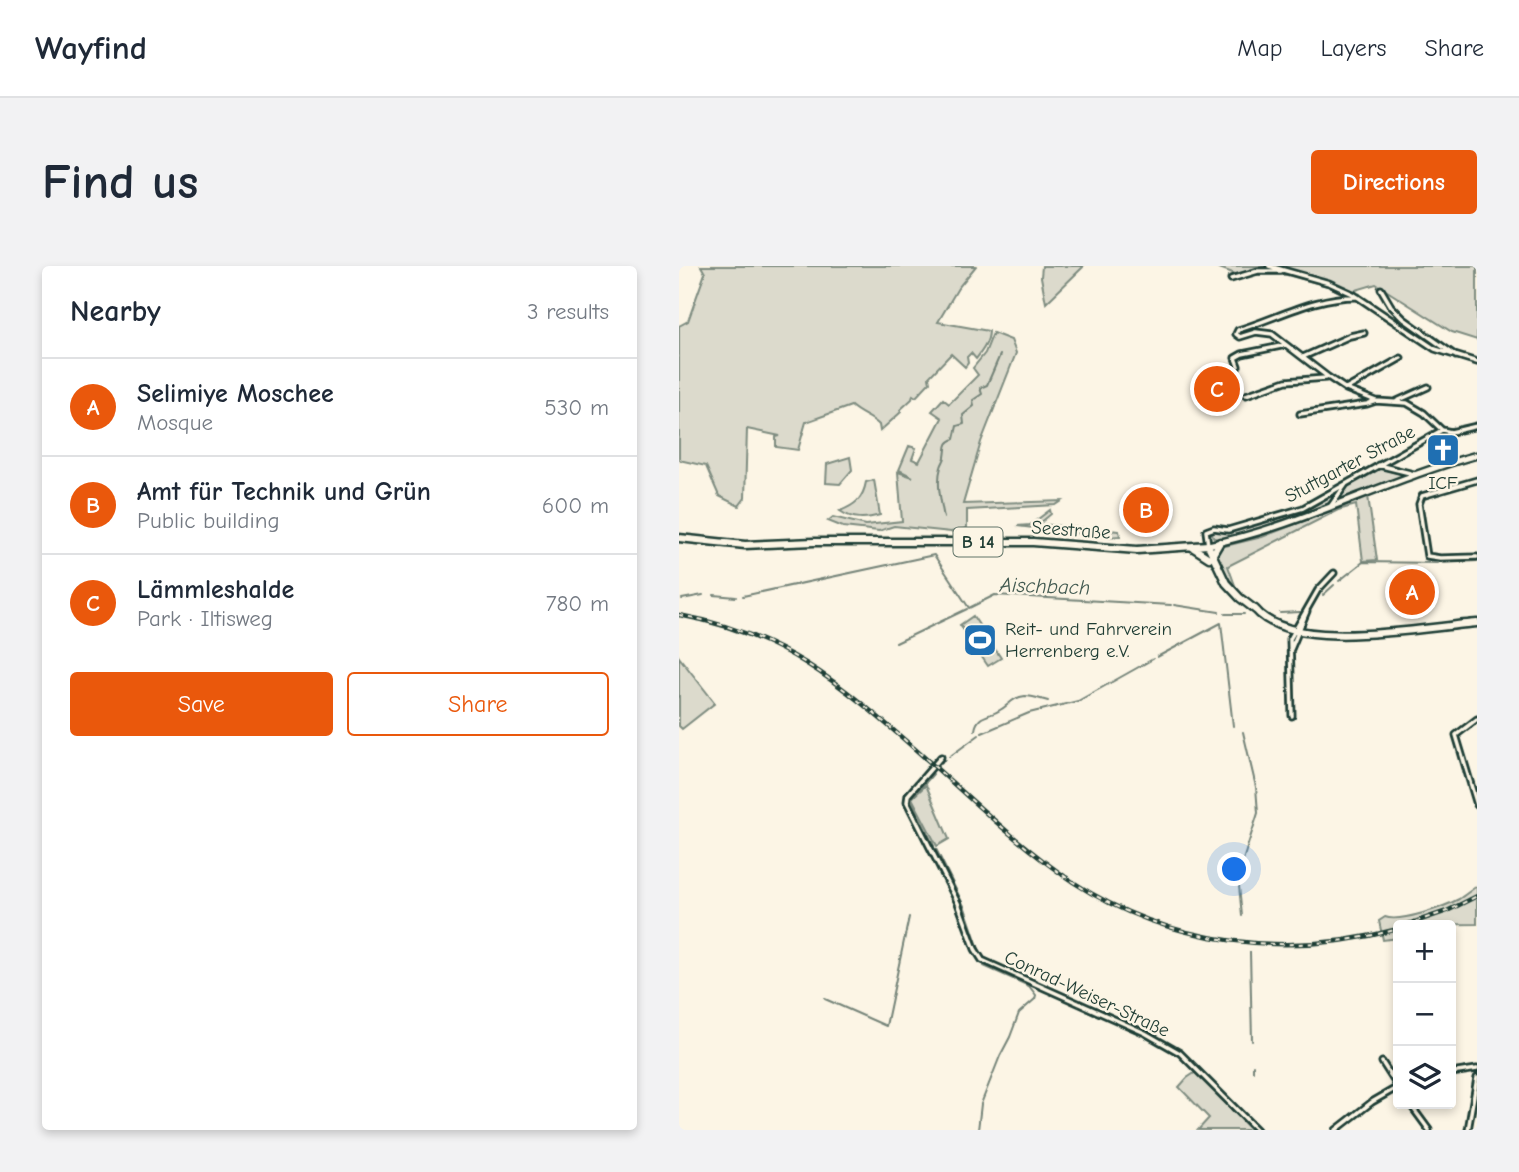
<!DOCTYPE html>
<meta charset="utf-8">
<style>
:root{--surface:#fff;--page:#f2f2f3;--text:#1f2937;--muted:#747a83;--line:#e0e1e3;--accent:#ea580c}
body{margin:0;font-family:"Comic Neue",sans-serif;background:var(--page);color:var(--text)}
.controls{position:absolute;right:21px;bottom:21px;display:grid;overflow:hidden;border-radius:7px;box-shadow:0 4px 10px #0003}
.controls button{width:63px;height:63px;display:grid;place-items:center;padding:0;border:0;border-bottom:2px solid var(--line);background:var(--surface);color:var(--text);font:35px sans-serif}
.you{position:absolute;left:556px;top:604px;width:24px;height:24px;margin:-18px;border:5px solid #fff;border-radius:50%;background:#1a73e8;box-shadow:0 0 0 10px #1a73e833}
.badge{display:grid;place-items:center;width:46px;height:46px;border-radius:50%;background:var(--accent);color:#fff;font-size:23px;font-weight:700}
.pin{position:absolute;translate:-50% -50%;border:4px solid #fff;box-shadow:0 2px 7px #0006}
.list{margin:0;padding:0;list-style:none}
h2{display:flex;justify-content:space-between;align-items:center;height:91px;margin:0;padding:0 28px;font-size:30px}
h2 small{font-size:23px;font-weight:400;color:var(--muted)}
.list li{display:grid;grid-template-columns:46px 1fr auto;gap:21px;align-items:center;box-sizing:border-box;height:98px;padding:0 28px;border-top:2px solid var(--line)}
.list b{display:block;font-size:26px;white-space:nowrap}
.list p{margin:0;font-size:23px;white-space:nowrap;color:var(--muted)}
.list em{font-size:23px;font-style:normal;color:var(--muted)}
.actions{display:flex;gap:14px;padding:21px 28px}
.actions a{flex:1;padding:16px 0;border:2px solid var(--accent);border-radius:7px;text-align:center;font-size:24px;color:var(--accent)}
.actions .main{background:var(--accent);color:#fff}
.icon{flex:none;width:38px;height:38px;fill:none;stroke:currentColor;stroke-width:2;stroke-linecap:round;stroke-linejoin:round}
.map{position:relative;flex:none;width:798px;height:864px;overflow:hidden;border-radius:7px}
header{display:flex;align-items:center;gap:42px;box-sizing:border-box;height:98px;padding:0 35px;background:var(--surface);border-bottom:2px solid var(--line)}
header strong{font-size:33px}
nav{display:flex;gap:38px;margin-inline-start:auto;font-size:24px}
.intro{display:flex;align-items:center;justify-content:space-between;box-sizing:border-box;height:168px;padding:0 42px}
h1{margin:0;font-size:49px}
.button{padding:18px 32px;border-radius:7px;background:var(--accent);color:#fff;font-size:24px;font-weight:700}
main{display:flex;gap:42px;padding:0 42px}
aside{flex:1;background:var(--surface);border-radius:7px;box-shadow:0 4px 10px #0003}
.map>svg:first-child{display:block}
.green{fill:#dcdacc;stroke:#7e8c80;stroke-width:2}
.lines{fill:none;stroke-linecap:round;stroke-linejoin:round}
.stream{stroke:#758479;stroke-width:2}
.street-casing{stroke:#1f3d34;stroke-width:9}
.secondary-casing{stroke:#1f3d34;stroke-width:10}
.primary-casing{stroke:#1f3d34;stroke-width:11}
.street{stroke:#fcf5e5;stroke-width:3.5}
.secondary{stroke:#fcf5e5;stroke-width:5}
.primary{stroke:#fcf5e5;stroke-width:6}
.rail-casing{stroke:#1f3d34;stroke-width:4.5}
.rail{stroke:#fcf5e5;stroke-width:2;stroke-dasharray:5;stroke-linecap:butt}
.labels{text-anchor:middle;dominant-baseline:central;stroke-width:5;stroke-linejoin:round;paint-order:stroke}
.shield{fill:#fcf5e5;stroke:#617469;stroke-width:2}
.shield-label{font-size:18px;font-weight:bold;fill:#1f3d34}
.street-label{font-size:19px;fill:#1f3d34;stroke:#fcf5e5}
.poi-label{font-size:19px;fill:#1f3d34;stroke:#fcf5e5}
.water-label{font-size:21px;font-style:italic;fill:#435a51;stroke:#fcf5e5}
</style>
<header>
<strong>Wayfind</strong>
<nav><a>Map</a><a>Layers</a><a>Share</a></nav>
</header>
<div class="intro"><h1>Find us</h1><a class="button">Directions</a></div>
<main>
<aside>
<h2>Nearby<small>3 results</small></h2>
<ul class="list">
<li><span class="badge">A</span><div><b>Selimiye Moschee</b><p>Mosque</p></div><em>530 m</em></li>
<li><span class="badge">B</span><div><b>Amt für Technik und Grün</b><p>Public building</p></div><em>600 m</em></li>
<li><span class="badge">C</span><div><b>Lämmleshalde</b><p>Park · Iltisweg</p></div><em>780 m</em></li>
</ul>
<div class="actions"><a class="main">Save</a><a>Share</a></div>
</aside>
<div class="map">
<svg width="798" height="864" viewBox="0 0 798 864">
<rect width="100%" height="100%" fill="#fcf5e5"/>
<filter id="ink" filterUnits="userSpaceOnUse"><feTurbulence type="fractalNoise" baseFrequency=".0143" numOctaves="2"/><feDisplacementMap in="SourceGraphic" scale="14" xChannelSelector="R" yChannelSelector="G"/><feConvolveMatrix kernelMatrix="1 2 1 2 8 2 1 2 1" color-interpolation-filters="sRGB"/></filter>
<g filter="url(#ink)">
<path class="green" d="M22,0H297L279,22L259,56L304,64L310,65C310,76 303,85 297,93L292,87L288,91L289,97L286,101L272,88L250,111L251,116L237,131L234,129L233,133L221,144L222,146L201,165L200,159C193,151 182,149 172,140L127,156L119,184L97,181V171L101,170L68,163L66,232L60,240L40,230L27,200L0,194V60L9,55L26,7Z
M363,0H404V1L367,37L362,11Z
M535,0H798V74L773,66L697,18L664,28L649,20L608,9H559Z
M314,67L332,74L337,87L302,176L284,238L383,235L377,239L288,244V262L272,266L215,260L200,265L164,261L149,255L154,251L187,259L223,255L219,206L234,211L220,204L230,180L237,182L233,193L240,196L263,152L253,145L264,133L270,138L299,109L294,102L306,87Z
M171,191L173,204L161,218L147,217L148,198Z
M699,202L726,209L657,236L671,218Z
M195,214L201,249C187,253 174,254 161,245C176,239 184,233 187,216Z
M662,225L651,237L622,250L541,273L535,272L533,268L535,264L551,266L617,247Z
M689,230L698,294L684,295L677,239L659,244L549,300L557,322L541,300L537,285L546,280L583,271Z
M371,244L372,248L360,258L440,265L441,270L429,271L338,260L351,259Z
M294,350L322,392L309,400L281,359Z
M0,391L36,437L3,463L0,460Z
M247,519L270,573L258,580L233,532Z
M798,620V658L719,659V672L704,674L700,655L706,651C721,657 765,641 780,633C786,629 792,624 798,620Z
M517,806L572,864H519L530,852L500,821L508,812Z"/>
<g class="lines">
<path class="stream" d="M265,252C262,235 257,217 262,201C263,197 266,194 266,191C268,181 265,177 275,173L278,160L285,158L284,149L295,140L294,134L303,128L301,122L308,119L321,89
M764,297L798,295
M660,315L684,296L759,297
M35,329L57,331
M644,329L655,319
M64,330L255,289L290,342L316,329L492,339
M3,333L24,329
M495,339L540,346
M601,347L621,346
M546,348H565
M217,377L288,343
M478,391L542,357L554,460
M296,464C298,448 311,451 321,444C330,439 334,431 346,430C353,430 361,433 369,435
M303,467L350,447L399,435L474,393
M270,491L300,469
M262,498L264,494H267
M254,508L232,533L255,580
M257,583L286,642L300,683
M563,650L559,610L579,547L577,521L564,466
M571,686L573,775
M146,733L207,760L230,651
M574,799V805
M299,864L302,838L321,790L331,771L340,747L356,733L357,729L350,720L305,700V698"/>
<g class="street-casing">
<path id="street" d="M590,0L650,17L674,28L756,83L798,96
M552,13L579,5H602
M702,23L712,40L725,53L777,90
M679,31C636,30 599,52 559,64L557,68L561,71L577,66L593,68L649,111L667,123L697,135L728,137L745,147L763,164
M624,91L671,70L685,67
M559,100L556,92L563,88L607,79
M667,123L722,92
M567,129L607,115L647,112
M718,135L749,121
M621,148L688,138L697,135
M699,199L735,208
M798,214L743,230L740,238L748,290L761,292L798,291
M651,241L667,218
M529,279L527,265L535,262L549,264L624,242L763,164L772,166L798,160
M612,383L628,345
M613,450L611,373L639,324L655,307
M798,453L777,469L798,539
M262,491L229,529L228,536L279,637L296,683L303,694L466,767L501,787L578,864
M703,796L719,821
M772,807L798,803
M731,838L750,864
M657,864L693,836L719,821
M789,864L798,812"/>
</g>
<g class="secondary-casing">
<path id="secondary" d="M529,279C622,260 706,214 798,189"/>
</g>
<g class="primary-casing">
<path id="primary" d="M0,272L66,279L135,276H354L458,284L529,279
M529,279L547,317L561,332L578,345
M513,281L530,292
M534,288L541,276
M576,343C613,388 745,361 798,357"/>
</g>
<use href="#street" class="street"/>
<use href="#secondary" class="secondary"/>
<use href="#primary" class="primary"/>
<g class="rail-casing">
<path id="rail" d="M0,349C102,367 161,417 236,483C287,528 337,578 394,616C490,679 609,693 719,663
M727,659L768,645L798,630"/>
</g>
<use href="#rail" class="rail"/>
</g>
</g>
<defs>
<g id="church-square" transform="scale(1.75)"><rect x="-9" y="-9" width="18" height="18" rx="4" fill="#1f6fb2" stroke="#fcf5e5"/><path d="M-1.2-6h2.4v3.5h3.3v2.4h-3.3V6h-2.4V-.1h-3.3v-2.4h3.3Z" fill="#fff"/></g>
<g id="stadium-square" transform="scale(1.75)"><rect x="-9" y="-9" width="18" height="18" rx="4" fill="#1f6fb2" stroke="#fcf5e5"/><path d="M0-5a6.5 5 0 1 0 0 10a6.5 5 0 1 0 0-10ZM-3.5-1.8h7v3.6h-7Z" fill="#fff"/></g>
</defs>
<g fill-rule="evenodd">
<use href="#church-square" x="764" y="184"/>
<use href="#stadium-square" x="301" y="374"/>
</g>
<g class="labels">
<rect class="shield" x="274.5" y="261.5" width="49" height="29" rx="5"/>
<g class="shield-label">
<text x="299" y="276">B 14</text>
</g>
<g class="street-label">
<text transform="translate(671 198) rotate(-28)">Stuttgarter Straße</text>
<text transform="translate(392 264) rotate(4)">Seestraße</text>
<text transform="translate(408 728) rotate(25)">Conrad-Weiser-Straße</text>
</g>
<g class="poi-label">
<text x="764" y="217">ICF</text>
<text x="326" y="363" text-anchor="start">Reit- und Fahrverein<tspan x="326" dy="22">Herrenberg e.V.</tspan></text>
</g>
<g class="water-label">
<text transform="translate(366 320) rotate(2)">Aischbach</text>
</g>
</g>
</svg>
<div class="controls">
<button>+</button>
<button>−</button>
<button><svg class="icon" aria-label="layers" viewBox="0 0 24 24"><path d="M12 4l9 5-9 5-9-5zM3 14l9 5 9-5"/></svg></button>
</div>
<div class="you"></div>
<div class="pin badge" style="left:733px;top:326px">A</div>
<div class="pin badge" style="left:467px;top:244px">B</div>
<div class="pin badge" style="left:538px;top:123px">C</div>
</div>
</main>
